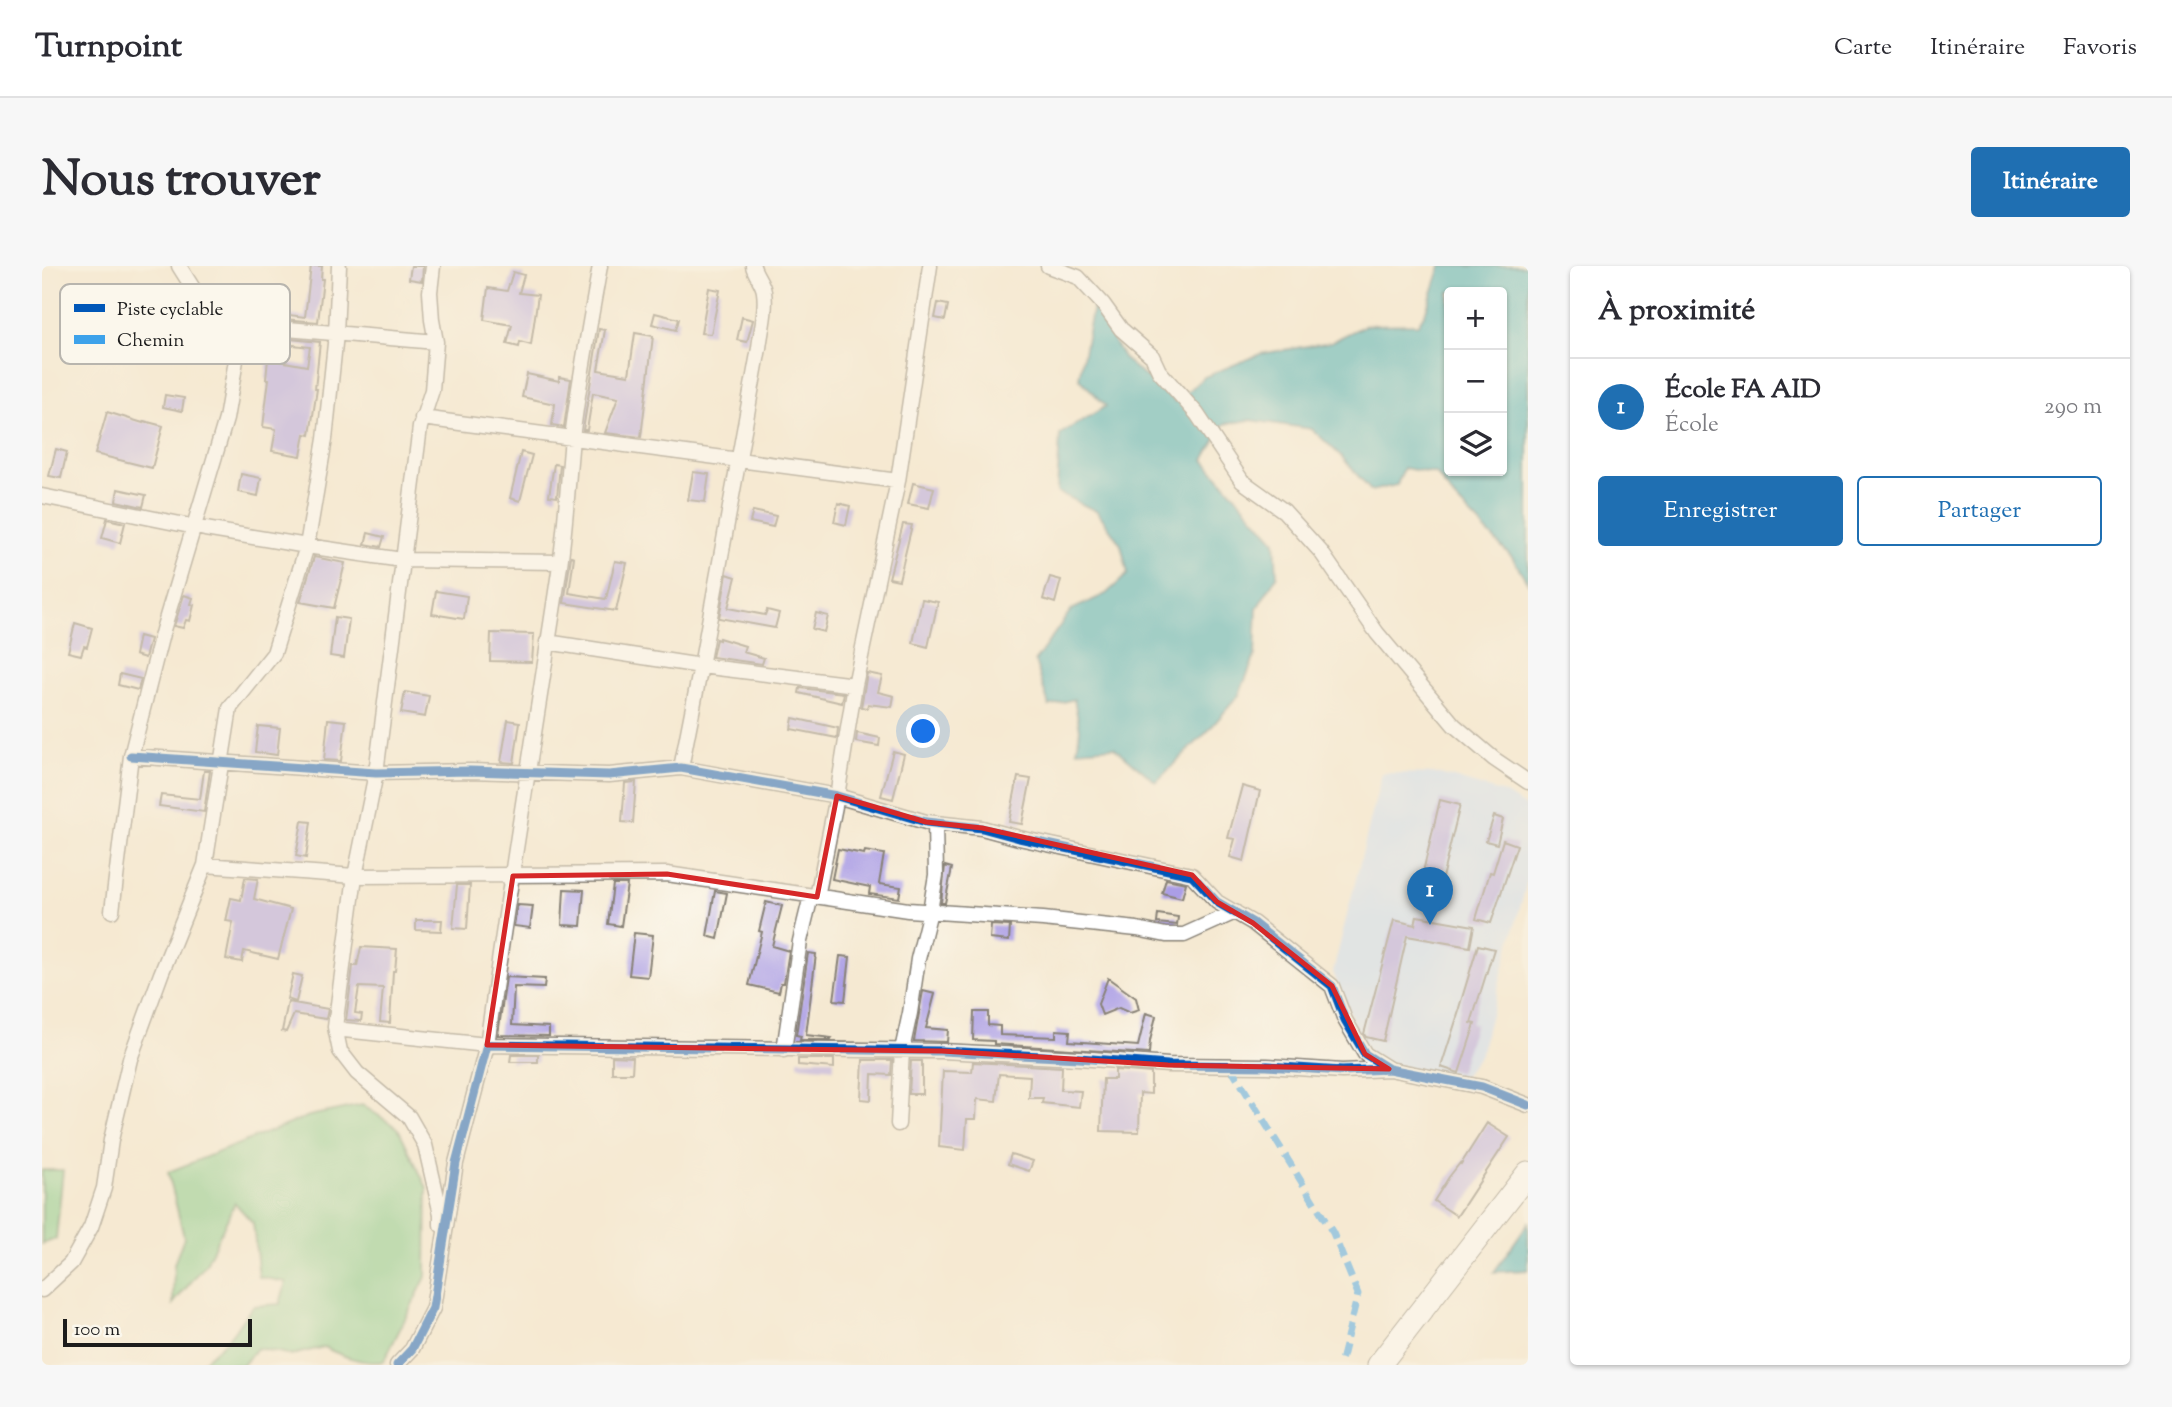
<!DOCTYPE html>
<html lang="fr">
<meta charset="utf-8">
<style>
:root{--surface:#fff;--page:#f7f7f7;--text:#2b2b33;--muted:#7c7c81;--line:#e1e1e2;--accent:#1f6fb2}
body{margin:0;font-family:"Sorts Mill Goudy",serif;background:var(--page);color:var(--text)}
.controls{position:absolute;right:21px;top:21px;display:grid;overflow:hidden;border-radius:7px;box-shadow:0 2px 5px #0004}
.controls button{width:63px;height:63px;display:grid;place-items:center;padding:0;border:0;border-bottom:2px solid var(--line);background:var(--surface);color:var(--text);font:35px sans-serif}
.scale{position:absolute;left:21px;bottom:18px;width:189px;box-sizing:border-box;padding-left:7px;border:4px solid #1c1c1c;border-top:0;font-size:19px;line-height:24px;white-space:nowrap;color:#1c1c1c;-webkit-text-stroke:5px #fbf7ec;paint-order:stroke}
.you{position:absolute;left:882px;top:466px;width:24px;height:24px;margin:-18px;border:5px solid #fff;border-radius:50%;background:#1a73e8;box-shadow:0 0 0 10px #1a73e833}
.badge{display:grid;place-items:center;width:46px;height:46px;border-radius:50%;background:var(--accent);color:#fff;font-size:23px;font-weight:700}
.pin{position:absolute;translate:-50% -58px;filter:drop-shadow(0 2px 4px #0008)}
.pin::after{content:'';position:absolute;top:37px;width:24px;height:21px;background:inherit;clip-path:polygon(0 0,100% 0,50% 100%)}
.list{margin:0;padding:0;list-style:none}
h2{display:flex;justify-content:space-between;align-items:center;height:91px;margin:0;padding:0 28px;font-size:30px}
h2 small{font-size:23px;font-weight:400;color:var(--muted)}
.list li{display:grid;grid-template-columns:46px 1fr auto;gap:21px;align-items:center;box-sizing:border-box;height:98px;padding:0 28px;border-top:2px solid var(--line)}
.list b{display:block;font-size:26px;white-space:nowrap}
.list p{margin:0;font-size:23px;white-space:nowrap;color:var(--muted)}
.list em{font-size:23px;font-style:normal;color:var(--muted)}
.actions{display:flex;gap:14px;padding:21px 28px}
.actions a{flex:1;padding:16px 0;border:2px solid var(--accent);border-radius:7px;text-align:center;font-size:24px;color:var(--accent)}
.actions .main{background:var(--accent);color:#fff}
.icon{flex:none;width:38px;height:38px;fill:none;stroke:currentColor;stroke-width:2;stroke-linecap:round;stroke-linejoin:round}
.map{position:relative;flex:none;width:1486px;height:1099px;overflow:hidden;border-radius:7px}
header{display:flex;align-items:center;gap:42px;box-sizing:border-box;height:98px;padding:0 35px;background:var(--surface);border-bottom:2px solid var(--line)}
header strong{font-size:33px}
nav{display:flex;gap:38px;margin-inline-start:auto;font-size:24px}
.intro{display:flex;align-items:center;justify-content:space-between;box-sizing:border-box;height:168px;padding:0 42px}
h1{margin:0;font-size:49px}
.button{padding:18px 32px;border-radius:7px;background:var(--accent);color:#fff;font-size:24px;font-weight:700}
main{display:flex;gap:42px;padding:0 42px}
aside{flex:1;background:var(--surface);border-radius:7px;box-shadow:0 2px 5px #0004}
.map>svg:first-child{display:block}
.built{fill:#c7ddf9}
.green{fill:#80ca88;stroke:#4e7352;stroke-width:2}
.water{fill:#3cadb7;stroke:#2c646a;stroke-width:2;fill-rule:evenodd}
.building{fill:#ab9ee6}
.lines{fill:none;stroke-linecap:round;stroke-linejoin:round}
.street-casing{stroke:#888277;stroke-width:17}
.primary-casing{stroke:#888277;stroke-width:25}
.street{stroke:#fff;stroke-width:14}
.primary{stroke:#fff;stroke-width:23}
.quiet{stroke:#3da2ea;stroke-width:7;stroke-dasharray:14 7;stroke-linecap:butt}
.cycleway-casing{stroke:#fbf7ec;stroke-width:13}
.cycleway{stroke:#0057b8;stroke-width:9}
.marked{fill:none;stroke:#d62828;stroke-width:5;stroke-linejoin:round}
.key{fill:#fbf7ec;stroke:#b8b5ae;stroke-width:2}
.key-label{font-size:19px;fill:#1c1c1c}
</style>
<header>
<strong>Turnpoint</strong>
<nav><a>Carte</a><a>Itinéraire</a><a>Favoris</a></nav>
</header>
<div class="intro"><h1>Nous trouver</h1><a class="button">Itinéraire</a></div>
<main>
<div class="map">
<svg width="1486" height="1099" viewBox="0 0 1486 1099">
<rect width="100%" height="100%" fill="#fbf7ec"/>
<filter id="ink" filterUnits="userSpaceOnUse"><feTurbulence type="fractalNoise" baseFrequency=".0143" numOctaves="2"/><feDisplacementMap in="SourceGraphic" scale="14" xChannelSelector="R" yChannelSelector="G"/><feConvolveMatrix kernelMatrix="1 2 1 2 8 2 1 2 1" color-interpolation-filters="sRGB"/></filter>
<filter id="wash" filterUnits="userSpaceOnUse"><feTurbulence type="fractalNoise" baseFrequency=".00686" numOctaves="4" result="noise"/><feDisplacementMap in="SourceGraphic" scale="28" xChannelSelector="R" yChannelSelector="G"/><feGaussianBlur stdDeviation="1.57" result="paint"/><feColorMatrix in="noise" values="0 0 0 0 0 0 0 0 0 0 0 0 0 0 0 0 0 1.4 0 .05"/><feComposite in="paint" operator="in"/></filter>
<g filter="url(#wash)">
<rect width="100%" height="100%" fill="#f5e9d2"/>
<path class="built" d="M1340,507L1398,508L1462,527L1486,542V612L1438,789L1419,814L1349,799L1326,785L1315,766L1291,706Z"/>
<path class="green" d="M320,839L356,862L385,922L384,1011L342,1095C324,1099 299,1090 282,1081L250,1089L215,1082L201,1099H165L161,1095L185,1074L211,1040L238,1038L244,1016L217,1011L211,957L193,937L164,998L131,1038L132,998L142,971L126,906L267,850Z
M0,904H21L14,973L0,978Z"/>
<path class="water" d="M1399,0H1486V317L1470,291L1413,233L1394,208L1362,202L1355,219L1329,225L1300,191L1270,163L1208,154L1182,158L1162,194L1233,275L1235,310L1215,342L1213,390L1197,429L1166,465L1114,516L1072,481L1035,484L1038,463L1032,433L1007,440L993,395L1029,344L1064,328L1086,308L1079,279L1056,246L1015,226L1018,168L1064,140L1037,112L1051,40L1082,93L1134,136L1162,111L1218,88L1289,76L1324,59L1376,58L1384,45ZM1407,26H1460V205H1407Z
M1486,957V1004L1452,1006Z"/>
<g id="blocks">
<path class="building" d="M269,0H280L279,13H281L276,56L230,52L231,47L263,51Z
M369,0H381L380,15L367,13Z
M471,6L482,9L477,27L496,29L489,79L478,76L477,81L465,78L470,59L442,54L446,22L465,25Z
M667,22L678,24L669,68L659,67Z
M896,37L906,39L903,54L893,52Z
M613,47L637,53L634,64L610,58Z
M700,51L711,54L705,76L695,74Z
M557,63L563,64L556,104L587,109L593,67L611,70L599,171L563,167L576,132L551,127L545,164H541Z
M228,71L278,76L273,123H275L268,169L263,168L259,190L230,185L234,163L221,161L227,113H224L226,93L265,100L268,81L228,76Z
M485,108L517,115V111L529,113L522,161L510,159L513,138L480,131Z
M123,129L142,132L140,145L121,141Z
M65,146L101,157L102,155L121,160L110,202L53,188Z
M14,183L25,186L19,212L7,210Z
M479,186L490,189L478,235L468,232Z
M512,198L518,199L515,231L507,230Z
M651,206L667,208L663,236L646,234Z
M199,208L219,212L216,230L196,226Z
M871,217L892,222L887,242L866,238Z
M76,223L104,229L101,241L74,235Z
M796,237L808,240L804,259L792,256Z
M711,245L734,250L731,261L708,256Z
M65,253L83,257L78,277L60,272Z
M861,258L870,259L857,314L847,312Z
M326,267L342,271L339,281L323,278Z
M529,290L532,291L527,327L564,333L573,295L585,297L574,345L522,337Z
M272,291L303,297L292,342L258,336Z
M685,308L694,311L686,342L723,349L725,344L737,347L733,362L677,352Z
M1008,311L1019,314L1013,337L1001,333Z
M394,325L425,330L422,353L390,348Z
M142,329L151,332L149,338L152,339L148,355L144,354L141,362L132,360Z
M880,333L896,336L886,381L871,377Z
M774,347L786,350L782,366L770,363Z
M293,351L307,353L302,392L288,390Z
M33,357L50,362L45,381L42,380L39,389L26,386Z
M449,367L492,368L490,396L448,395Z
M97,370L108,373L103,392L93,389Z
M677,372L703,380L701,386L722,392L720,398L670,391L674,373L677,374Z
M825,407L840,410L836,426L852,430L850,441L826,438L825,442L819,441Z
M78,408L99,413L96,424L76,419Z
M758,422L802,427L800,437L757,427Z
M363,426L387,430L383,451L359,447Z
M751,452L796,462L795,472L749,463Z
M286,453L304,455L299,495L282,494Z
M466,454L478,456L472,497L459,496Z
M216,460L238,462L235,489L213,486Z
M815,467L838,472L837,480L814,476Z
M851,485L862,488L851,533L839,530Z
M162,505H168L162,546L117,540L119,529L158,533Z
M976,511L989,513L980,558L967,556Z
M594,516L591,557L580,556L583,517Z
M1200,520L1218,525L1202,595L1188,591L1193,573L1186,572Z
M1398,534L1418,539L1395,632L1376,627Z
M1452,550L1461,553L1455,578L1444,575Z
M260,555L269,556L264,592L254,590Z
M1461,574L1475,579L1449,657L1434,653L1448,606L1451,607Z
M796,583L822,588L823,585L842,588L837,618L859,621L857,632L827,628L828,621L790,613Z
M903,600L910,602L903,637H899Z
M203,612L216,613L212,633L249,643L236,693L202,685L200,696L184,693L191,656L184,655L189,632L199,634Z
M1124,613L1144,617L1140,632L1120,627Z
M571,618H585L579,660L566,658Z
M415,619H428L425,663L411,662Z
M522,623L542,624L539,660L520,659Z
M673,625L685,627L676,673L665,670Z
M724,636L740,640L730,680L747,685L742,717H739L737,726L707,719L720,666L717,665Z
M475,639L491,640L488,662L472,660Z
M1116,648L1136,651L1135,659L1115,657Z
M1375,650L1432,660L1428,681L1365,670L1341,775L1324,771L1322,768L1352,654L1373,659Z
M374,654H400L399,665L374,664Z
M949,659L968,660L967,675L948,673Z
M592,667L611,669L606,711L587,709Z
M1436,679L1452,683L1429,757L1433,758L1417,807L1399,801L1418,742H1417Z
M319,681L355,683L353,705H351L348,757L338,756L341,722L317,721L313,747L320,748L319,755L304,754L311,700H315Z
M766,687L774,688L764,769L790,772L789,774H758L759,770L754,769Z
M798,690L808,691L803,735L792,734Z
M251,708L260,710L254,736L245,733Z
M464,711L503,713L502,722L472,721L470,759L507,761V770L456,769Z
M1066,712L1094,732L1097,744L1088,747L1077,742L1060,749L1056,738Z
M881,725L893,728L884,762L906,764L905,776L872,775Z
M246,736L286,743L284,753L252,748L244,766L240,765Z
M932,746H946V759L958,760V769L1014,771V764L1028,765L1027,775L1096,780L1104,747L1114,750L1108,775L1107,788L952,778V775L931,774Z
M469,789H496V796H468Z
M570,790L591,791L590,807H570Z
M756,793H792V802L756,799Z
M821,794H850L849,809L830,808L829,834L819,833Z
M869,795H880V828H867Z
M931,796L1020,801L1019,824L1039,825L1037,841L1000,837L1001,832H987L988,810L957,808L954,835L935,833L934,853H925L923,884L897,881L901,805L930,806Z
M1073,804L1109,807V828L1098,827L1097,866L1059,865L1061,813H1073Z
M1445,857L1467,871L1415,950L1392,935L1407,911L1418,897L1419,898Z
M969,888L991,895L987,905L966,898Z"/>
</g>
</g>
<g filter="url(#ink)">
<use href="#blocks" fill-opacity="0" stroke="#888277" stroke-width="2"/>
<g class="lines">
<g class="street-casing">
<path id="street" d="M137,0L159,35L175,51L200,59L394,76
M391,0L388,26L390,54L394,76L390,124L378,161L334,507L313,610L293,761L298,785L315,807L367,851L383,879L399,948V959
M1006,0L1036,11L1061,38L1079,63L1110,90L1117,105L1155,148L1200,215L1242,245L1279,286L1335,367L1412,459L1452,493L1486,516
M380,152L856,215
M0,230L163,263L265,280L360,294L518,296
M505,376L659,400L813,419
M89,490L334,507L428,505L567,509L639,502L795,530L884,556L940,562L977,572L1150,609L1175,636L1211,657L1290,720L1303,754L1323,788L1347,803
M639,502L659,400L717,82C719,64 725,44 722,26C721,16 713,9 711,0
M163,599L313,610L625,608L866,644L1001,653L1095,663L1124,669H1142L1193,646
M775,631L795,530L813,419L856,215L888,0
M70,645L89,490L121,364L184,153L200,59
M293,761L302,764L445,779C467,619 494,459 518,299C524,257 526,214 530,172C537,115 548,57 558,0
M742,784L758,675L769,630
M856,858L860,784L868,747L876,693L888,645L894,609L893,557
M0,1024L29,997L49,961L62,922L69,874L88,793L119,708L163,599L188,442L232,387L265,280L283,173L294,68L297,0
M355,1099L370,1083L391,1042L414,897L445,779L900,785L1037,792L1126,799L1225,800L1300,805L1347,803L1440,821L1486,839"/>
</g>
<g class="primary-casing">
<path id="primary" d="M1337,1099L1486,907"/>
</g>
<use href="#street" class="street"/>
<use href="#primary" class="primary"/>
<path class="quiet" d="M1188,800L1291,967L1316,1028L1298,1099"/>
<g class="cycleway-casing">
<path id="cycleway" d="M89,490L334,507L428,505L567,509L639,502L795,530L884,556L940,562L977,572L1150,609L1175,636L1211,657L1290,720L1303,754L1323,788L1347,803
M355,1099L370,1083L391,1042L414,897L445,779L900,785L1037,792L1126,799L1225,800L1300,805L1347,803L1440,821L1486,839"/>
</g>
<use href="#cycleway" class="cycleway"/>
</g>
</g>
<path d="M0 0H1486V1099H0ZM795,530L884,556L940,562L1150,609L1175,636L1211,657L1290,720L1323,788L1347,803L1126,799L900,785L445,779L471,610L625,608L775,631Z" fill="#f5e9d2" fill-opacity=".55" fill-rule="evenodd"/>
<path class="marked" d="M795,530L884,556L940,562L1150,609L1175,636L1211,657L1290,720L1323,788L1347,803L1126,799L900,785L445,779L471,610L625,608L775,631Z"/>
<rect x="18" y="18" width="230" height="80" rx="10" class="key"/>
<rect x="32" y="38" width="31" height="8" fill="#0057b8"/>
<rect x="32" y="69" width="31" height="9" fill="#3da2ea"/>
<g class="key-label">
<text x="75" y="49">Piste cyclable</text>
<text x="75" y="80">Chemin</text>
</g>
</svg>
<div class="controls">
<button>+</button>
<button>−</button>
<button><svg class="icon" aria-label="layers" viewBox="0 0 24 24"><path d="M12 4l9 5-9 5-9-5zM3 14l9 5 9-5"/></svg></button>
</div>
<div class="scale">100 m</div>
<div class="you"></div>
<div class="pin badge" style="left:1388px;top:659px">1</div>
</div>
<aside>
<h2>À proximité<small></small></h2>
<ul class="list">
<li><span class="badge">1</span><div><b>École FA AID</b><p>École</p></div><em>290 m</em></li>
</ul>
<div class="actions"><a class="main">Enregistrer</a><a>Partager</a></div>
</aside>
</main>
